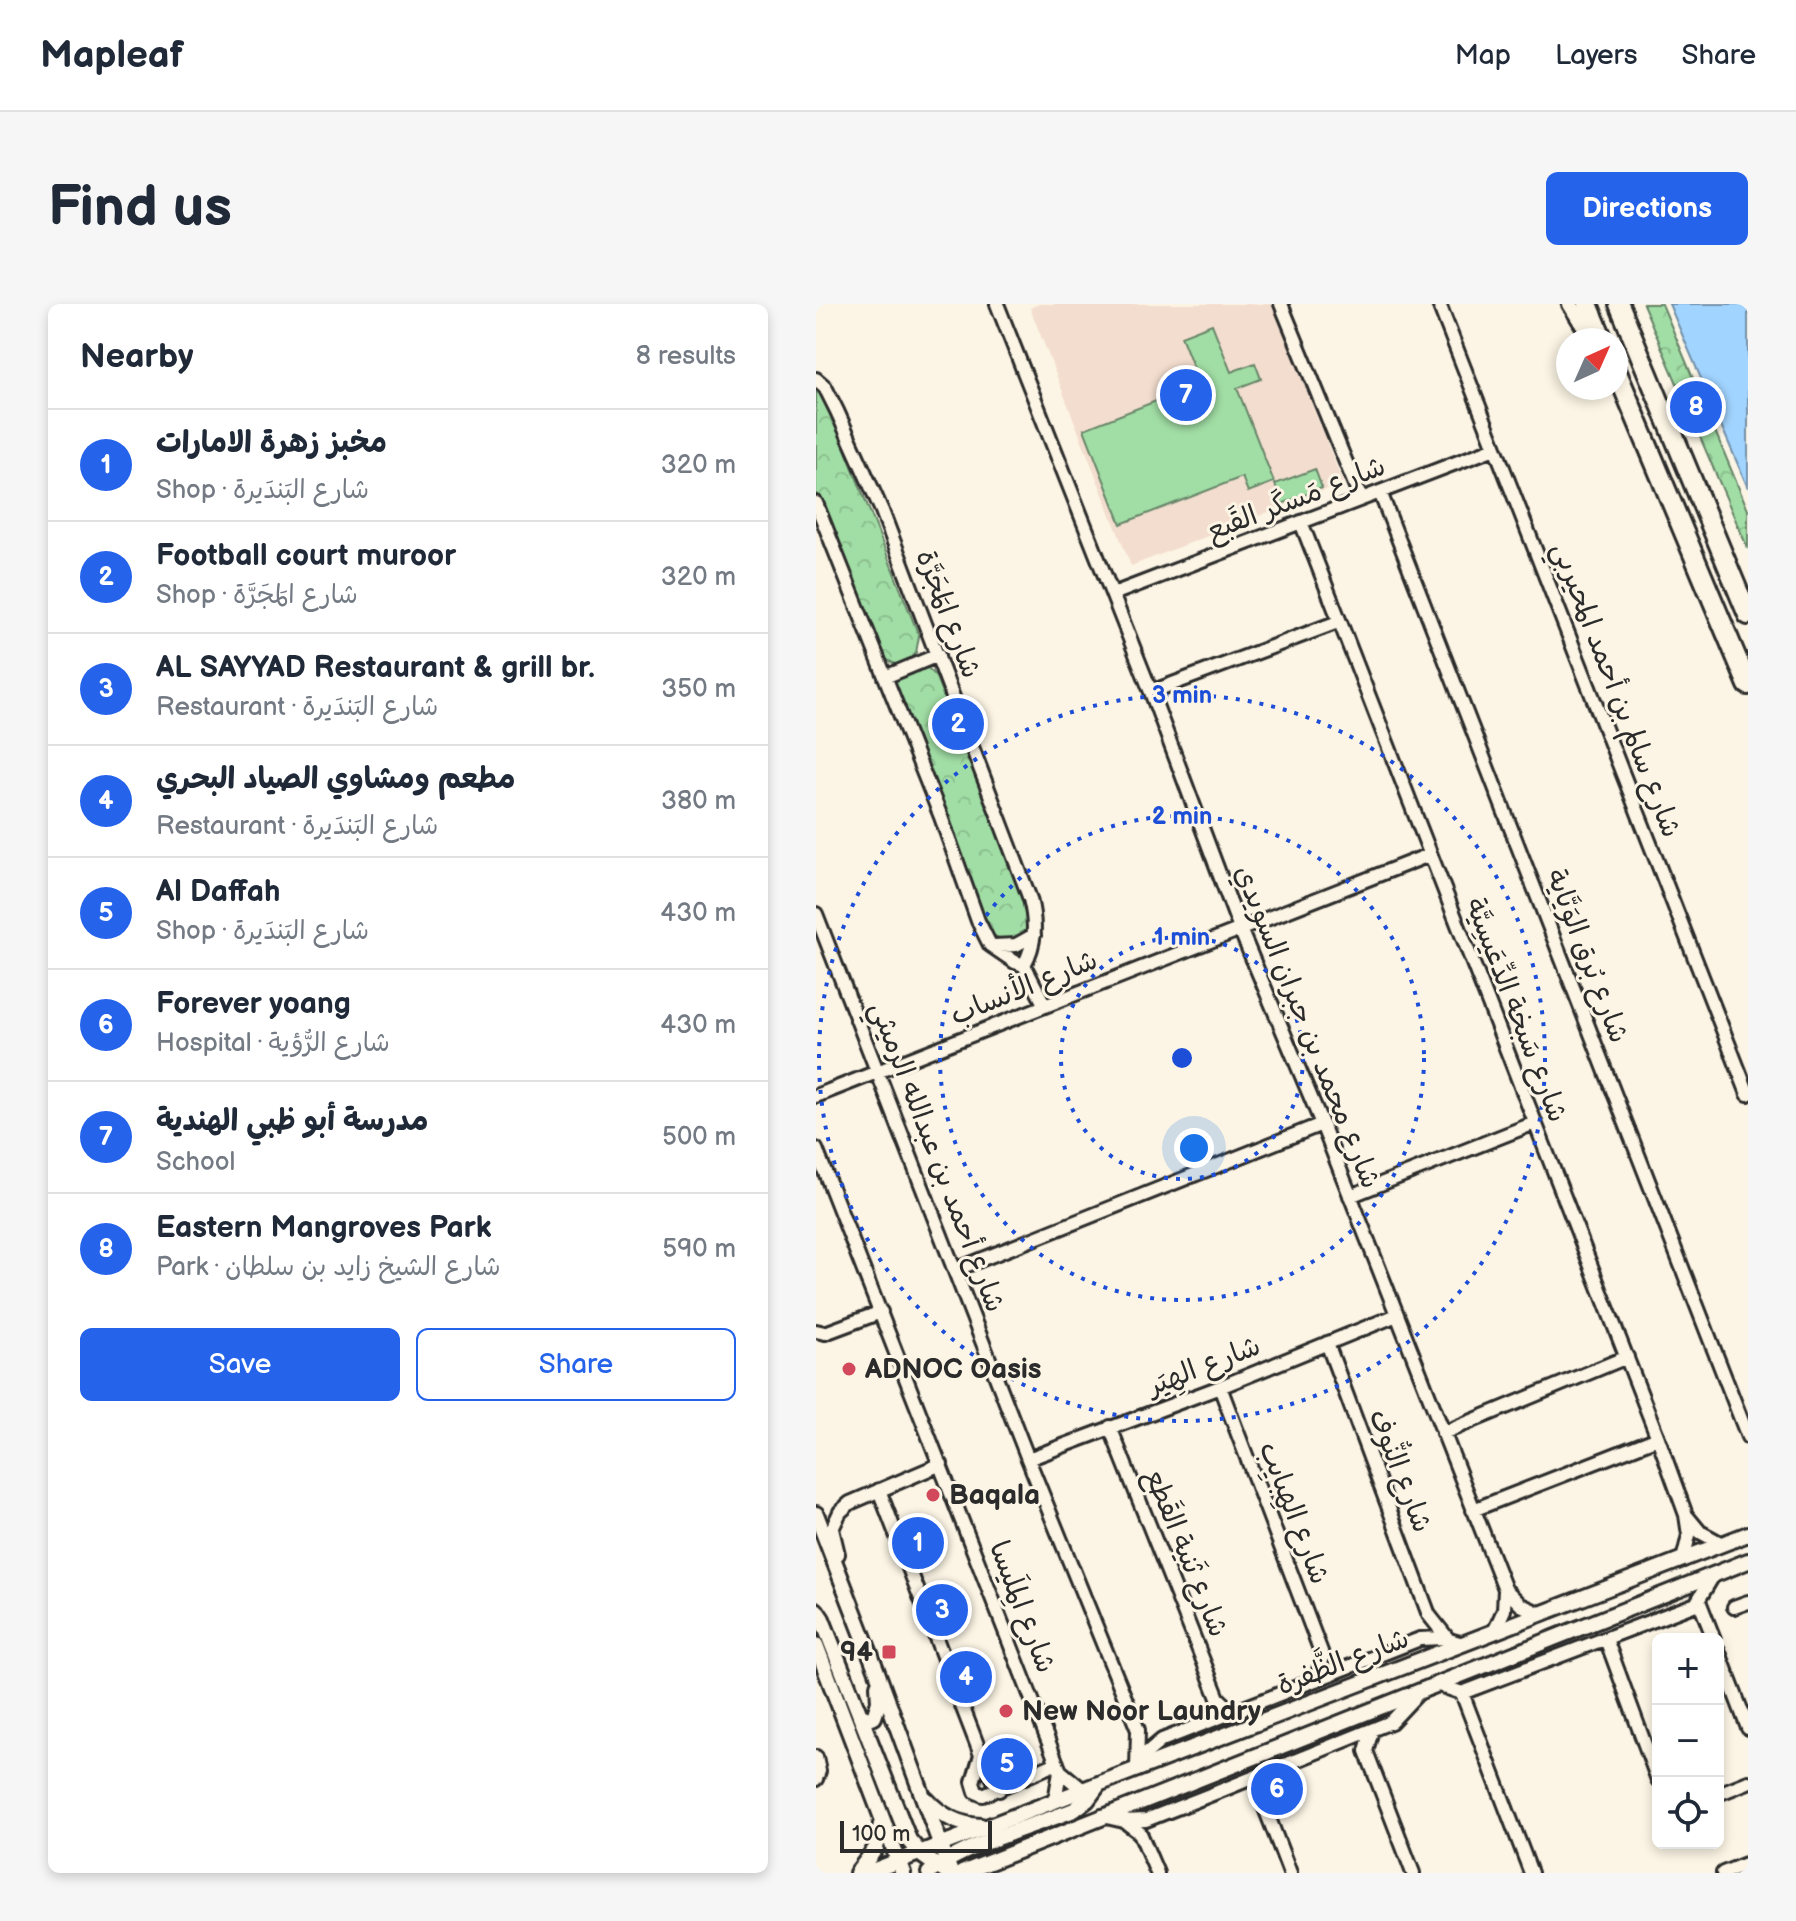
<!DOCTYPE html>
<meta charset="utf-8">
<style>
:root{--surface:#fff;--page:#f6f6f7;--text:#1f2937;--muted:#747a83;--line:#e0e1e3;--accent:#2563eb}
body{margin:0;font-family:"Balsamiq Sans","Playpen Sans Arabic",sans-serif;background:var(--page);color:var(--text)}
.controls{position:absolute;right:24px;bottom:24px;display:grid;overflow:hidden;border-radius:12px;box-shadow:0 4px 12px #0003}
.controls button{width:72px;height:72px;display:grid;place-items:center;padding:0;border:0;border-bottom:2px solid var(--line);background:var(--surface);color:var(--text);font:40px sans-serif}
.compass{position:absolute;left:740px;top:24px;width:72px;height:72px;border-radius:50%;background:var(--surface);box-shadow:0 4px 12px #0003;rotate:45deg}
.scale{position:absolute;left:24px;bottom:20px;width:152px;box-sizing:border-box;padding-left:8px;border:4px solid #2b2b2b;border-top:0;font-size:22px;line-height:28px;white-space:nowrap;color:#2b2b2b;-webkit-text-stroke:6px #fcf5e5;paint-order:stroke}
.you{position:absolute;left:378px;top:844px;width:28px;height:28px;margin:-20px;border:6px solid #fff;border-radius:50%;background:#1a73e8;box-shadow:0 0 0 12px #1a73e833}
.badge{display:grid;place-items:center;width:52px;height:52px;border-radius:50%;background:var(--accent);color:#fff;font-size:26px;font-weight:700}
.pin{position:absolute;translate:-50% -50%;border:4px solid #fff;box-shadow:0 2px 8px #0006}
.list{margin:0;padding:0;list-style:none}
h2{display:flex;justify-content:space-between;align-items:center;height:104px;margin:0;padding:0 32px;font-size:34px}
h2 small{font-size:26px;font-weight:400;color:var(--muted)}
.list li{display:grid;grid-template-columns:52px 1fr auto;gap:24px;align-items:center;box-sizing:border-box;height:112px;padding:0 32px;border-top:2px solid var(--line)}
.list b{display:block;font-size:30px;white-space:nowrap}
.list p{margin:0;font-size:26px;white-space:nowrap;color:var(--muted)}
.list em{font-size:26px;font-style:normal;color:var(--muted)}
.actions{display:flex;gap:16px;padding:24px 32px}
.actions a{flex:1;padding:18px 0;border:2px solid var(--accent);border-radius:12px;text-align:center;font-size:28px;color:var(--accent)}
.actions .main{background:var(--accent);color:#fff}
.icon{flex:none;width:44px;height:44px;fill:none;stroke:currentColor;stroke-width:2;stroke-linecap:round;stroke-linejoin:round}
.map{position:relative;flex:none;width:932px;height:1569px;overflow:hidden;border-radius:12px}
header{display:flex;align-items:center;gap:48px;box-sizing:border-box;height:112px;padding:0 40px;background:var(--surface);border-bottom:2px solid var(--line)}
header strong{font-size:38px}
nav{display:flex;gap:44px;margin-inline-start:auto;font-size:28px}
.intro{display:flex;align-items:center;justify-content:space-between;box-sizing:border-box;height:192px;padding:0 48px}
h1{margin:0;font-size:56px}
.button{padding:20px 36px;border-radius:12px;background:var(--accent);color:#fff;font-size:28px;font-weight:700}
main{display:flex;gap:48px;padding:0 48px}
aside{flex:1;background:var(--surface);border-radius:12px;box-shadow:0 4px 12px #0003}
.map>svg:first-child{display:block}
.built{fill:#f3ddce}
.park{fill:url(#park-crowns);stroke:#668468;stroke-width:2}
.garden{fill:#a1dea5;stroke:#668468;stroke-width:2}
.water{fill:#a1d4ff;stroke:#7290aa;stroke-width:2}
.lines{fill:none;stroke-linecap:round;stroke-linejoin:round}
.minor-casing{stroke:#2b2b2b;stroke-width:18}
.major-casing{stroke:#2b2b2b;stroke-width:20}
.highway-casing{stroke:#2b2b2b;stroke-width:24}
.minor{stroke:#fcf5e5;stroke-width:12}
.major{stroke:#fcf5e5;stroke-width:14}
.highway{stroke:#fcf5e5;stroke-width:18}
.ring{fill:none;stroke:#1d4ed8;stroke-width:4;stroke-dasharray:4 8}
.poi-dot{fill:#d1495b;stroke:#fcf5e5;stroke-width:3}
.labels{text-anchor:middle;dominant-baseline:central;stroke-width:6;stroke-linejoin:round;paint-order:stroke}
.street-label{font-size:28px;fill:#2b2b2b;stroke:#fcf5e5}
.poi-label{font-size:28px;font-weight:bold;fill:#2b2b2b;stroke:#fcf5e5;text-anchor:start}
.centre{fill:#1d4ed8;stroke:#fcf5e5;stroke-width:4}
.ring-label{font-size:24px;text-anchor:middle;font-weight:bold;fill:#1d4ed8;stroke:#fcf5e5;stroke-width:6;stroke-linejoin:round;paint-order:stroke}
</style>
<header>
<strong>Mapleaf</strong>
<nav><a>Map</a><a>Layers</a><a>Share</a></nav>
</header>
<div class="intro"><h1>Find us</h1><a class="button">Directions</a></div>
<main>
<aside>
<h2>Nearby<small>8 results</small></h2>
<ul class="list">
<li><span class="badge">1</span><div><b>مخبز زهرة الامارات</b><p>Shop · شارع البَندَيرة</p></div><em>320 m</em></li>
<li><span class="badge">2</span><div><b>Football court muroor</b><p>Shop · شارع المَجَرَّة</p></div><em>320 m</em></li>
<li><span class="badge">3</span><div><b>AL SAYYAD Restaurant &amp; grill br.</b><p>Restaurant · شارع البَندَيرة</p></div><em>350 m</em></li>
<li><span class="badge">4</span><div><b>مطعم ومشاوي الصياد البحري</b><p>Restaurant · شارع البَندَيرة</p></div><em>380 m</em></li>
<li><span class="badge">5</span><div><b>Al Daffah</b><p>Shop · شارع البَندَيرة</p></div><em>430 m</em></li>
<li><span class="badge">6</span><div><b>Forever yoang</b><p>Hospital · شارع الرُّؤية</p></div><em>430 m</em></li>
<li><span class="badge">7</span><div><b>مدرسة أبو ظبي الهندية</b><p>School</p></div><em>500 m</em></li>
<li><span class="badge">8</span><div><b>Eastern Mangroves Park</b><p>Park · شارع الشيخ زايد بن سلطان</p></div><em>590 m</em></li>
</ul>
<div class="actions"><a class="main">Save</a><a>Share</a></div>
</aside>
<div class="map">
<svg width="932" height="1569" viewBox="0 0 932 1569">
<defs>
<pattern id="park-crowns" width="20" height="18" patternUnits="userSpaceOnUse" patternTransform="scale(2)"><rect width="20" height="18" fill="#a1dea5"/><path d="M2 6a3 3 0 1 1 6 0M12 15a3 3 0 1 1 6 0" fill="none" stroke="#8bbf8e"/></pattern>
</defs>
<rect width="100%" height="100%" fill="#fcf5e5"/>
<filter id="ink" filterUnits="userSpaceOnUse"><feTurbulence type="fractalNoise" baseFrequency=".0125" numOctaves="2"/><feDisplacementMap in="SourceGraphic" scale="16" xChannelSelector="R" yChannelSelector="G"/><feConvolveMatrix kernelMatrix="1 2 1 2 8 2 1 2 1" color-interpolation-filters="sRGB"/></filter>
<g filter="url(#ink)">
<path class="built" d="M223,0H456L527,179L315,262L214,4Z"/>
<path class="park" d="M827,0H846L932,206V245Z
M0,87L9,94L103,332L100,349L90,360H79L62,351L0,194Z
M112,364L119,371L213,610L210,627L200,637H189L172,629L78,381C84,367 99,366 112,364Z"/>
<path class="garden" d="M396,20L415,68L439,59L445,75L421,84L458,178L432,188L426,173L305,220L268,125L384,80L365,32Z
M499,165L506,184L466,200L459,180Z"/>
<path class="water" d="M853,0H932V184Z"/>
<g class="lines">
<g class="minor-casing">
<path id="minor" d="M181,0L335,388L424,625L506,820L689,1285L705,1301L725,1310
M465,0L545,195
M623,0L932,790
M0,75L9,83L21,107L66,207L214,595C220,619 220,639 208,661
M564,188L932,1133
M0,199L125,513L162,617L174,641L199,658L208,661L229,702
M485,218L842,1134L870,1211L873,1231L867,1256
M297,290L679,144
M69,373L122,351
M335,388L522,318
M0,610L212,1155L322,1426L321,1466
M177,642L200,641L218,631
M0,792L613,551
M0,845L240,1457L244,1467L239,1497
M534,892L719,819
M139,966L506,820
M0,1027L9,1029L65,1008
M511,1039L613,1311L632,1335
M404,1083L507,1353L500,1376
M294,1123L402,1394L417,1408
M627,1129L811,1053
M212,1155L404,1083L581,1011
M63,1186L165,1451L183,1486
M657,1206L842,1134
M870,1211L884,1228L906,1240
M22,1250L16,1225L24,1208L34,1199L125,1160
M883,1297L898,1335
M918,1303L932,1298
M678,1328L688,1306L689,1285
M790,1335L842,1476
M902,1346L932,1424
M620,1380L646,1389L880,1300L898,1270
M646,1389L715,1569
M556,1426L550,1447L597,1569
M165,1451L157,1478L160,1488L167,1491L241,1459
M0,1453L3,1467L0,1475
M322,1456L346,1436L604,1335L626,1334L647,1340
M244,1467L267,1486
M448,1469L444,1491L474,1569
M902,1490L932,1478
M286,1512L308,1517L330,1516L404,1487L575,1418L605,1386
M308,1517L324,1529L341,1569
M907,1569L932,1559"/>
</g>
<g class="major-casing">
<path id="major" d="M754,0L776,36
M0,1210L60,1365L135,1569
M0,1306L6,1315L93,1536L107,1552L131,1569
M0,1341L87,1569
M45,1412L52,1415L58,1413L63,1398L62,1381
M110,1495C125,1512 143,1521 165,1522
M41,1569L60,1544L65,1520
M51,1569L932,1230
M113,1569C144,1543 217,1522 258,1506L271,1496L282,1481
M146,1569L932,1257"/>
</g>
<g class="highway-casing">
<path id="highway" d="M772,0L787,36
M803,0L932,311
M800,66L932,381"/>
</g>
<use href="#minor" class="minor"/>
<use href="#major" class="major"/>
<use href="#highway" class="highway"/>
</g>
</g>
<g class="ring">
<circle cx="366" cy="754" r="121"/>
<circle cx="366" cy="754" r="242"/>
<circle cx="366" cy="754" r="363"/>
</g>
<g class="poi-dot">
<circle cx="33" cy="1065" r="8"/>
<circle cx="117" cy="1191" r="8"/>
<rect x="65" y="1340" width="16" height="16" rx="4"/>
<circle cx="190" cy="1407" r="8"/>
</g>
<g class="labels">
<g class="street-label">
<text transform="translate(480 195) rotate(-21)">شارع مَسكَر القَبع</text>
<text transform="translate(132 310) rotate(69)">شارع المَجَرَّة</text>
<text transform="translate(800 386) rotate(69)">شارع سالم بن أحمد المحيربي</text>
<text transform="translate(771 652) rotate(69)">شارع بُرق الوَيَّاية</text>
<text transform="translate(208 684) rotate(-22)">شارع الأنساب</text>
<text transform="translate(700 706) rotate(69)">شارع سَبخة الدِّعَيسِيَّة</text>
<text transform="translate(491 723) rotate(68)">شارع محمد بن جبران السويدي</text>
<text transform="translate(121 853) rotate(69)">شارع أحمد بن عبدالله الرميثي</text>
<text transform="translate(388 1062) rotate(-21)">شارع الهِيَر</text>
<text transform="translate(584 1167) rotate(69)">شارع النُّوف</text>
<text transform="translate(478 1209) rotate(69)">شارع الهِبايِب</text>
<text transform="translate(370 1249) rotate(68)">شارع ثَنية القَطع</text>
<text transform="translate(206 1303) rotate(69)">شارع المِلَيسا</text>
<text transform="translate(527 1358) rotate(-21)">شارع الظَّفرة</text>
</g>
<g class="poi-label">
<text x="49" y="1065">ADNOC Oasis</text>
<text x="133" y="1191">Baqala</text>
<text x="57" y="1348" text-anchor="end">94</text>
<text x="206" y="1407">New Noor Laundry</text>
</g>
</g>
<circle cx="366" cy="754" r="12" class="centre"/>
<g class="ring-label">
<text x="366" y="399">3 min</text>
<text x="366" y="520">2 min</text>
<text x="366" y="641">1 min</text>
</g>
</svg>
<div class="controls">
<button>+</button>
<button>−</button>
<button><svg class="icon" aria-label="locate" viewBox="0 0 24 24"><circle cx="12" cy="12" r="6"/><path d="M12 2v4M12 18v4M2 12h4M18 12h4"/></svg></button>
</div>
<svg class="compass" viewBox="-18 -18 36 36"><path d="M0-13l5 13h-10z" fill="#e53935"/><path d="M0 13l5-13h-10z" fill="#747a83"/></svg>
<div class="scale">100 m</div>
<div class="you"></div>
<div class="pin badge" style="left:102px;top:1239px">1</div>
<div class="pin badge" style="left:142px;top:420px">2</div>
<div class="pin badge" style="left:126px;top:1306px">3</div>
<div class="pin badge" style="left:150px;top:1373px">4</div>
<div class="pin badge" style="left:191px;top:1460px">5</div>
<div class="pin badge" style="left:461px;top:1485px">6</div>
<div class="pin badge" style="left:370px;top:91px">7</div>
<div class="pin badge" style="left:880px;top:103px">8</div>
</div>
</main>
